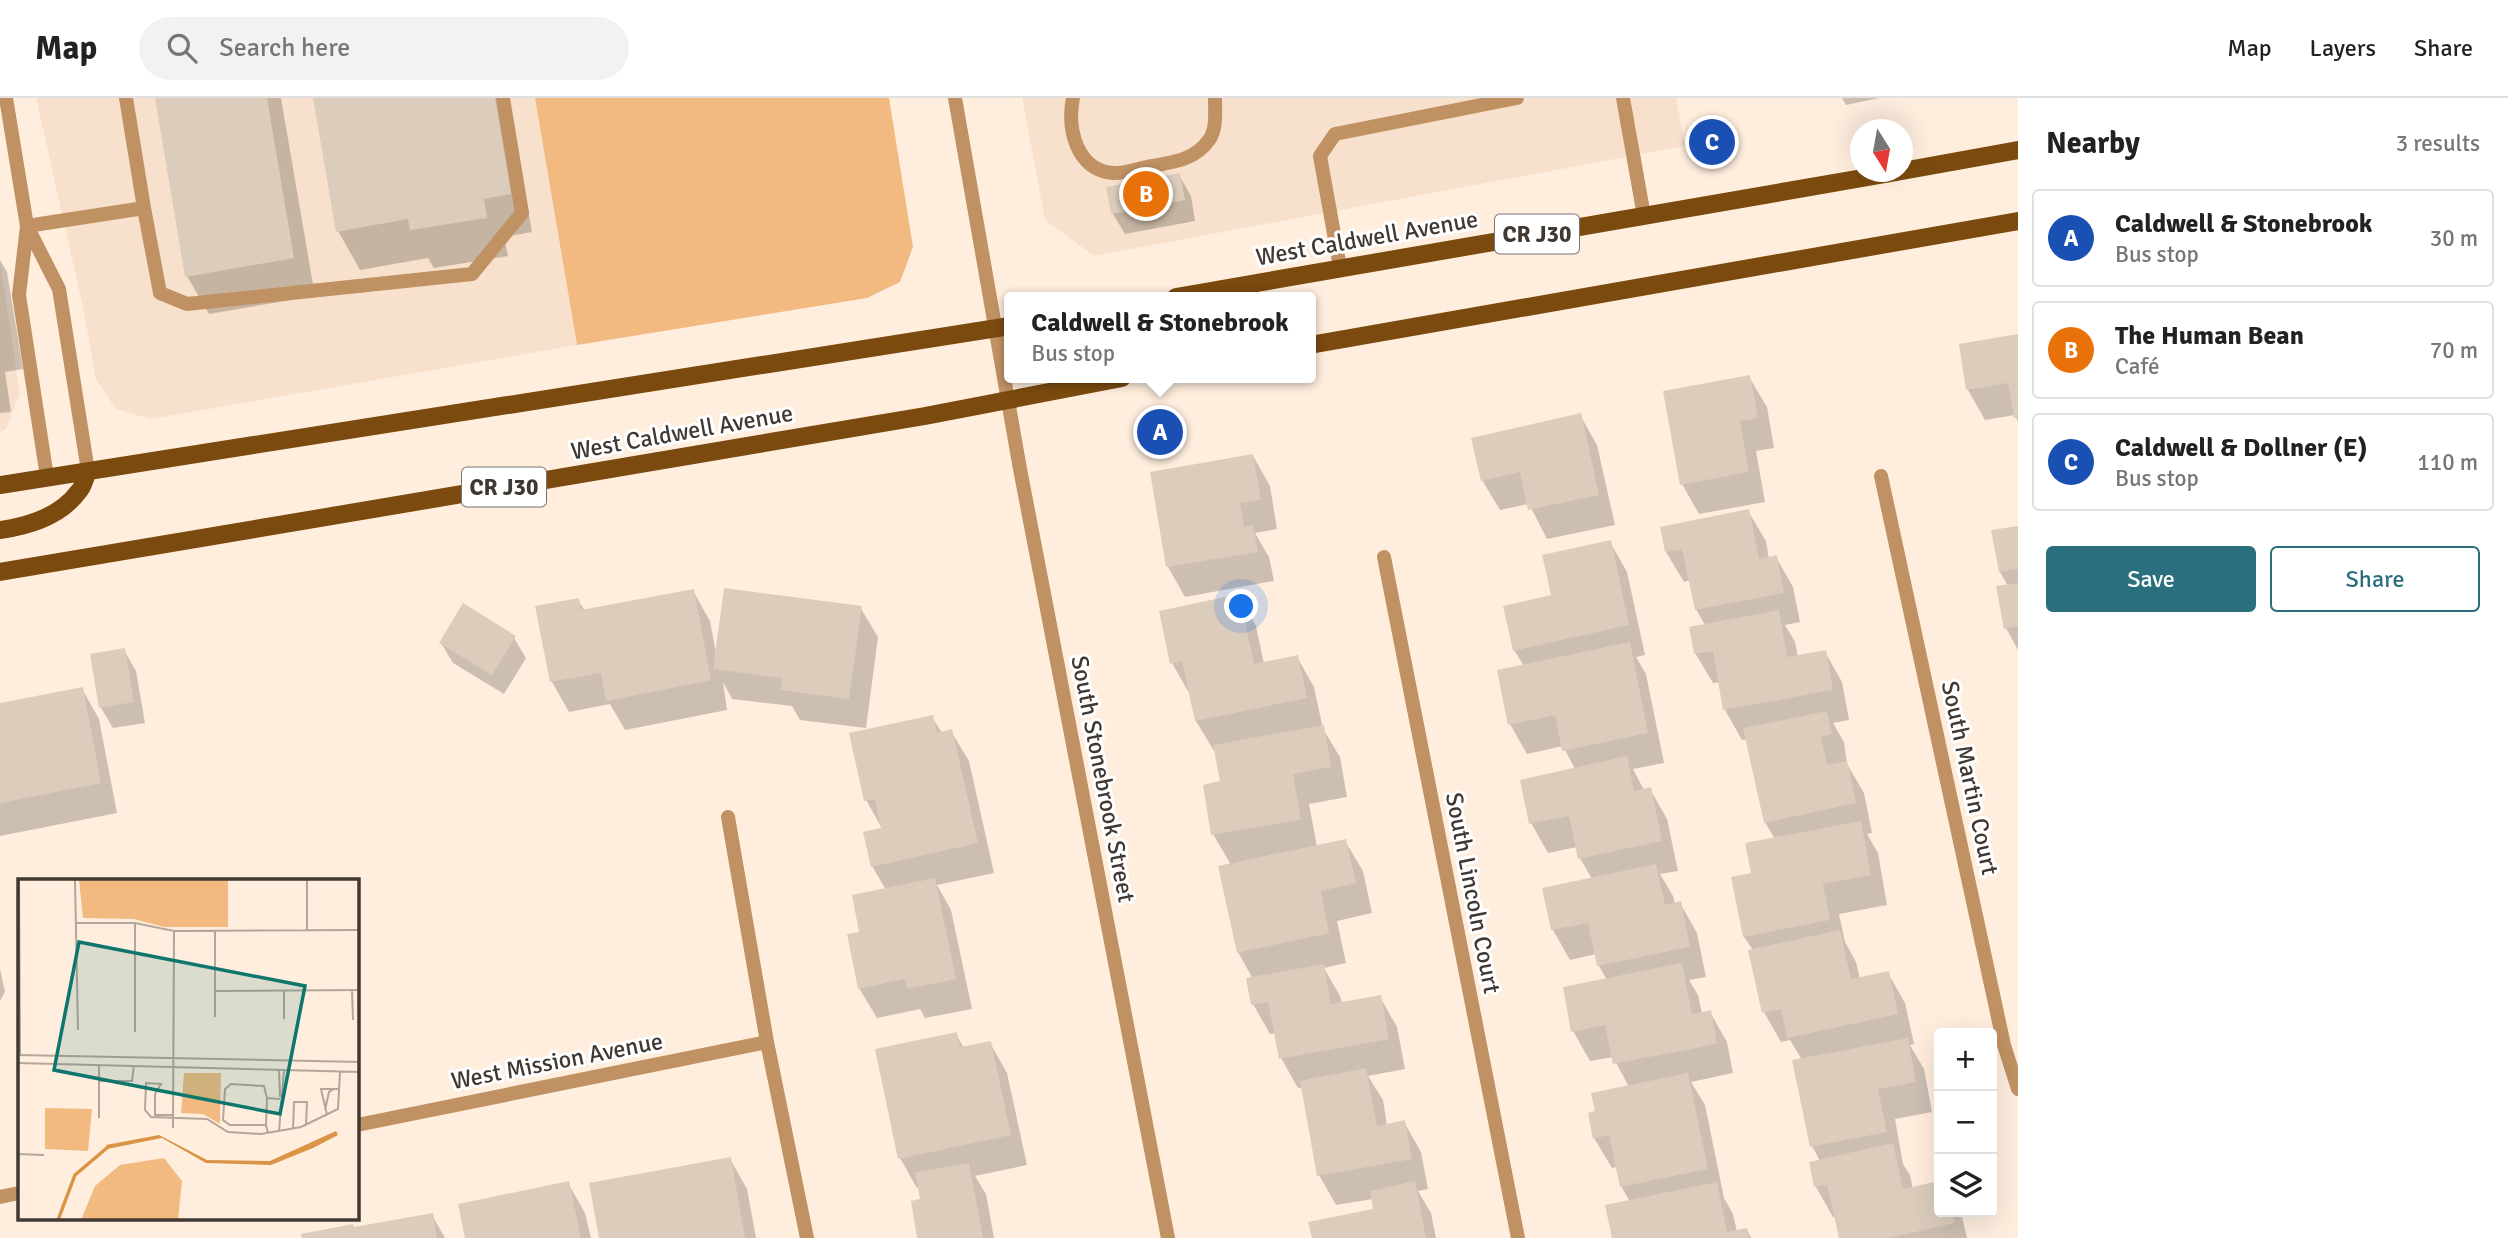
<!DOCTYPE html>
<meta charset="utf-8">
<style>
:root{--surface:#fff;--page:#f2f2f2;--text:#222;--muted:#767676;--line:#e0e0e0;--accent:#2b6f7f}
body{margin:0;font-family:Signika,sans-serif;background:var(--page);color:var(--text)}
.controls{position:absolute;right:21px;bottom:21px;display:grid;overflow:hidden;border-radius:7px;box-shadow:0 7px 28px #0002}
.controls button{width:63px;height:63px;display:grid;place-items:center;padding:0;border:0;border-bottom:2px solid var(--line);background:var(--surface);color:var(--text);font:35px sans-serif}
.compass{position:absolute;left:1850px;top:21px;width:63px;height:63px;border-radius:50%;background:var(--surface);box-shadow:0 7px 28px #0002;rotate:169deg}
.you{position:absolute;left:1242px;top:509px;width:24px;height:24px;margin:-18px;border:5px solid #fff;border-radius:50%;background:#1a73e8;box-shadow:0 0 0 10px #1a73e833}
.badge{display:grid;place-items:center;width:46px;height:46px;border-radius:50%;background:var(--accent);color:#fff;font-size:23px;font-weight:700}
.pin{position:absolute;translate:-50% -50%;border:4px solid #fff;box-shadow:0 2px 7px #0006}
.popup{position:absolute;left:1004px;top:194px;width:312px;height:91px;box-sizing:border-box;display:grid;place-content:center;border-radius:7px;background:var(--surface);filter:drop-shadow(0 2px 5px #0005);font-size:23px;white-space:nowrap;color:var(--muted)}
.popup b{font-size:26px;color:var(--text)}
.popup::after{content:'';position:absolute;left:50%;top:100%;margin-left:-14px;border:14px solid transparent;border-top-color:var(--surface)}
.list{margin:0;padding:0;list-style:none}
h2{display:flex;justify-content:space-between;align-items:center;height:91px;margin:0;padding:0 28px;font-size:30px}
h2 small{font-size:23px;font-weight:400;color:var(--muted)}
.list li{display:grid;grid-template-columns:46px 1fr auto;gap:21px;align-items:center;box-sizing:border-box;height:98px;margin:0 14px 14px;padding:0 14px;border:2px solid var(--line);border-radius:7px}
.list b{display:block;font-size:26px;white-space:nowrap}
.list p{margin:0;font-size:23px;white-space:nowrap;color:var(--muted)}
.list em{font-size:23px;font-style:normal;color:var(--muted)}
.actions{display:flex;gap:14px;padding:21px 28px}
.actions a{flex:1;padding:16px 0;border:2px solid var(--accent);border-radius:7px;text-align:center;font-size:24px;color:var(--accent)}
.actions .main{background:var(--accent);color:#fff}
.icon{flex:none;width:38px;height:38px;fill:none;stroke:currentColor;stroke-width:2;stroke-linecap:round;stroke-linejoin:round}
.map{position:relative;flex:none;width:2018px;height:1140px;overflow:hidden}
header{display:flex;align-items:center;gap:42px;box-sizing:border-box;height:98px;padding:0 35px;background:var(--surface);border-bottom:2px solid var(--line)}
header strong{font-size:33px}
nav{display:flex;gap:38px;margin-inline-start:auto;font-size:24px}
.search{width:490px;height:63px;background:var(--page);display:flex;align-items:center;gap:18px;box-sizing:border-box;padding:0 24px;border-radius:38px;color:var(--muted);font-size:26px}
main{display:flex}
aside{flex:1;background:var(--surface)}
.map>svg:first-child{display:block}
.built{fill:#f8e1cc}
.grass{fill:#f2ba81}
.shadow{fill:#0003}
.building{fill:#dcccbc}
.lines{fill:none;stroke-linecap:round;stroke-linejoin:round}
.lane{stroke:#c09263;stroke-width:14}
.street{stroke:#c09263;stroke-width:14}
.primary{stroke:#7a4a0e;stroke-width:18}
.labels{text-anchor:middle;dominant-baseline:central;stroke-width:6;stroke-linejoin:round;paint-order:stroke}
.shield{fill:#fff;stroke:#797470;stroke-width:2}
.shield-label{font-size:23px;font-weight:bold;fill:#403933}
.street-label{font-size:24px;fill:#403933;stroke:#fff}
.inset-river{fill:none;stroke:#da9446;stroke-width:3.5}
.inset-road{fill:none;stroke:#b3a69a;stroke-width:2}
.view{fill:#0f766e;fill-opacity:0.15;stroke:#0f766e;stroke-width:3.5}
.inset-edge{fill:none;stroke:#403933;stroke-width:3.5}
</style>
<header>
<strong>Map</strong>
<div class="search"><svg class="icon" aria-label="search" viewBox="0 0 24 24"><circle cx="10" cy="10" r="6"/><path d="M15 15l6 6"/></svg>Search here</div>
<nav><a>Map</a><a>Layers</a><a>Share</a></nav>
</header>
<main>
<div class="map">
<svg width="2018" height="1140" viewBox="0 0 2018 1140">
<rect width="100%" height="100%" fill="#ffeede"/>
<path class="built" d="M36,0H535L577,247L151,321L116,311L96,282L83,210Z
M1022,0H1676L1685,48L1094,158L1045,122Z
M0,165L20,295L6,331L0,334Z"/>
<path class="grass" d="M535,0H889L913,149L900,184L867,200L577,247Z"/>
<path class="shadow" d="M156,0H281L315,198L209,216L187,178Z
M315,0H509L532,134L504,139L508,158L434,170L428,160L360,172L338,133Z
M1842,0H1879L1846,7Z
M1179,77L1191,98L1195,123L1125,136L1113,116L1108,90Z
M0,162L7,174L23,271L5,274L11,314L0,315Z
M2018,238V324L2015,317L1985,322L1968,292Z
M1749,279L1767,309L1774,350L1756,353L1765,404L1699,416L1682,386Z
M1580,317L1597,347L1615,427L1547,441L1529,406L1500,412L1482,382Z
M1253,358L1270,388L1277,431L1255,435L1269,459L1274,483L1185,499L1168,469L1152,375Z
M1748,413L1766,443L1769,461L1776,459L1793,489L1800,524L1785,527L1795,544L1798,559L1825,554L1842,584L1849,622L1833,625L1844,644L1847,666L1864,695L1872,735L1867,736L1878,755L1887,807L1839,816L1845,844L1856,864L1860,881L1888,875L1905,905L1914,946L1910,947L1924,971L1932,1014L1895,1021L1903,1066L1910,1077L1913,1091L1939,1085V1114H1961L1967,1140H1840L1836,1118L1833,1119L1816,1089L1811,1066L1820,1063L1812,1048L1802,962L1790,942L1781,944L1764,914L1753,852L1744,839L1753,776L1775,741L1765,724L1747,641L1742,642L1725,612L1720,584L1713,585L1695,555L1705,527L1696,511L1690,482L1684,484L1666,454Z
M2018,430V552L2006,530L2008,488L2000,474L1993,434Z
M1610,444L1627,474L1645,557L1636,559L1646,576L1664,665L1633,671L1644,692L1650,691L1667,721L1678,773L1660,776L1673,798L1675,806L1680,805L1697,835L1706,879L1689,882L1698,897L1702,916L1710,914L1727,944L1733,975L1691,984L1705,1007L1724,1100L1733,1116L1737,1134L1747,1132L1751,1140H1614L1630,1104L1621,1088L1617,1069L1612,1070L1594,1040L1597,1014L1629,989L1613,959L1590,963L1573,933L1607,882L1599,868L1596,856L1570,862L1553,832L1544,792L1592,781L1580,760L1577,749L1548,755L1531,725L1575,671L1563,648L1527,656L1510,626L1524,568L1514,552L1553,499Z
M693,493L710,523L716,555L860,509L878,539L866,630L800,622L792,608L732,601L723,584L727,612L625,632L610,606L569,614L552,584L537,510L578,502L585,513Z
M1239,498L1256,528L1264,566L1297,559L1314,589L1323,631L1340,659L1347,699L1309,706L1317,749L1345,743L1363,773L1372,815L1337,823L1346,865L1324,870L1340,898L1342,905L1380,899L1397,929L1405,971L1368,978L1383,1002L1387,1028L1404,1024L1421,1054L1428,1091L1418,1093L1431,1115L1436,1140H1313L1375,1112L1373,1101L1336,1107L1319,1077L1303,990H1298L1281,960L1276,935L1270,936L1253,906V881L1238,854L1231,767L1213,736L1222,685L1216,652L1214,653L1196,623L1189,595L1172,565Z
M514,540L526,560L504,596L453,565L441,545Z
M124,552L136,573L145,625L113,630L101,610L92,558Z
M82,591L99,621L117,715L0,738V607Z
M932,619L942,635L951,633L969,663L994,775L937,787L951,812L972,911L925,920L920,911L877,920L859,890L861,835L886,792L872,768L883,732L866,702Z
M0,871L5,894L0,903Z
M956,936L964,950L990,945L1007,975L1027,1067L975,1078L986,1096L994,1140H919L922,1102L920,1090H917L900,1060Z
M730,1061L747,1091L756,1140H601Z
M568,1085L585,1115L591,1140H467Z
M432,1117L445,1140H304L354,1131Z"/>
<path class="building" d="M155,0H267L294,160L185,179Z
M313,0H495L511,96L484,101L487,120L410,132L408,121L336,134Z
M1180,75L1185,102L1111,116L1106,89Z
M2018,236V319L2014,320L2008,285L1966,292L1959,246Z
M1750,277L1758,320L1740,323L1749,374L1680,387L1663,293Z
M1581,315L1599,397L1528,412L1520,374L1481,383L1471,340Z
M1253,356L1261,402L1240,405L1244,429L1253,427L1258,454L1166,469L1150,374Z
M1749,411L1759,461L1777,457L1784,495L1695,512L1682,451L1665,454L1660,429Z
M2018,428V471L1999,474L1991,432Z
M1611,442L1629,527L1513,553L1503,508L1551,497L1542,457Z
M2018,485V528L2004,531L1996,488Z
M724,490L862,508L849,601L781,592L782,580L713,571Z
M694,491L711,582L606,603L601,575L550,584L535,508L579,500L581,512Z
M1239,496L1254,566L1298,557L1307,600L1195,623L1182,563L1170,566L1159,513Z
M463,505L516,538L492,577L439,545Z
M1779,512L1787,559L1826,552L1833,592L1723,612L1713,553L1694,556L1689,529Z
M1630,544L1648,635L1562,653L1555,617L1508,627L1497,572Z
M125,550L134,604L99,610L90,556Z
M83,589L101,685L0,705V605Z
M1827,613L1832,636L1821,639L1827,667L1847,663L1856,705L1764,725L1743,630Z
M933,617L937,635L952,631L978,745L871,769L863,734L881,730L875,701L864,703L849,635Z
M1324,627L1331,669L1293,676L1301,722L1211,737L1203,687L1220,683L1213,647Z
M1627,658L1634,693L1651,689L1662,743L1578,761L1569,718L1529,726L1520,682Z
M1861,723L1871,777L1823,786L1830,822L1743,839L1731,779L1751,775L1745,745Z
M1346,741L1356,785L1321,793L1329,835L1237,855L1218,768Z
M1656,766L1665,807L1681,803L1690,849L1597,868L1588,825L1551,832L1542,790Z
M935,780L956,881L907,891L905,881L858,891L847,836L859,834L852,797Z
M1840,832L1851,881L1889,873L1898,916L1787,940L1781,911L1762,915L1748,852Z
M1682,865L1692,916L1711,912L1717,946L1613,966L1605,927L1571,934L1563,889Z
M1324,866L1331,906L1381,897L1389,941L1279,961L1268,904L1251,907L1246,880Z
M957,934L960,949L991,943L1011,1037L898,1061L875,951Z
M1908,940L1916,984L1878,991L1887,1034L1810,1049L1792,962Z
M1366,970L1377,1028L1405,1022L1412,1061L1317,1078L1300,983Z
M1688,975L1708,1071L1620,1089L1609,1037L1593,1041L1588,1015L1595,1013L1591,995Z
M1893,1045L1903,1091L1939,1083V1114H1952L1955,1125L1888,1140H1839L1827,1087L1814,1089L1809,1064Z
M731,1059L745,1140H599L589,1085Z
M969,1065L983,1140H917L911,1103L920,1101L915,1074Z
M569,1083L581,1140H465L458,1106Z
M1415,1083L1426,1140H1312L1308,1124L1373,1111L1370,1093Z
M1717,1084L1727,1134L1747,1130L1749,1140H1612L1605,1107Z
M433,1115L437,1140H302L301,1136L353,1126L354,1129Z"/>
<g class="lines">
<path class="lane" d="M6,0L27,128L19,197L47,379
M126,0L144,110
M1073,0C1067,30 1076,73 1114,75C1126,75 1140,70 1152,68C1173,64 1195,62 1209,42C1217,31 1215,14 1215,0
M1623,0L1644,118
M27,128L144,110L160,195L187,206L472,176L522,115L503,0
M28,130L59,191L88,373
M1340,169L1320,58L1335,36L1517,0"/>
<path class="street" d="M955,0L1020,371L1168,1140
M1881,378L2004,947L2018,991
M1384,459L1518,1140
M728,719L767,944L807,1140
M357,1027L767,944
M0,1099L19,1095"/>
<path class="primary" d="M1902,73L2018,52
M1176,199L1897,74
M1310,247L2018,123
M0,387L1010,228
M0,432C29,428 61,418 79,393C84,388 85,379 88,373
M0,474L925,318L1122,280"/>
</g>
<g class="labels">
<g class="shield">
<rect x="1495" y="116.5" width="84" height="39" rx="5"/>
<rect x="462" y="369.5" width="84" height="39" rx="5"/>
</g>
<g class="shield-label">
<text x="1537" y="136">CR J30</text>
<text x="504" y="389">CR J30</text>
</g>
<g class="street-label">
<text transform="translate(1367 140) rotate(-10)">West Caldwell Avenue</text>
<text transform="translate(682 334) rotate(-10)">West Caldwell Avenue</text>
<text transform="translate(1970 680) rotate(78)">South Martin Court</text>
<text transform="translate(1103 681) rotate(79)">South Stonebrook Street</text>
<text transform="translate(1473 795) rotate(79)">South Lincoln Court</text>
<text transform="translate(557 963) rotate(-11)">West Mission Avenue</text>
</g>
</g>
<g transform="translate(18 781)">
<rect width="341" height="341" fill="#ffeede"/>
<path d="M166,194H203L202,245L185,235L163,234ZM27,229L74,230L70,272L27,270ZM146,279L164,302L160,341H63L77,307L102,286Z" fill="#f2ba81"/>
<path d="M61,1H210V48H146L116,40L65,39Z" fill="#f2ba81"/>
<path d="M318,252L320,256L295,269L253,286L188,284L144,259L89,270L88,266L141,256L189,281L252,282Z" fill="#da9446"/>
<path class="inset-river" d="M40,341L57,296L90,268"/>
<path class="inset-road" d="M1,1L2,176M57,1L60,151M289,1V51M57,44H117L156,52L342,51M117,44V153M197,52V138M334,111L335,141M197,112L342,111M266,140V112M0,176L342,183M0,184L342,193M81,186V202H114L116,186M261,191L262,218M81,202V239M307,231L311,213L316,210M155,236H137V215L143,205L128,204L127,231L133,238L189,240L210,253L243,255L283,248L320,230L322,193M309,236L303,210H322M248,246L249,219M155,249L156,52M275,250L276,223H289L288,246M261,252L266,191M250,254L248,246H212L205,241L207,210L213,205L246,207L249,219L262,220M0,275L26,276"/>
<path class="view" d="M61,63L287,107L262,235L36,191Z"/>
<rect width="341" height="341" class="inset-edge"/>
</g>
</svg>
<div class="controls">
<button>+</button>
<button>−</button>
<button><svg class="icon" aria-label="layers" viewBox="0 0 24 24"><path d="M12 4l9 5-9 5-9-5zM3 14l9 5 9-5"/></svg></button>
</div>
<svg class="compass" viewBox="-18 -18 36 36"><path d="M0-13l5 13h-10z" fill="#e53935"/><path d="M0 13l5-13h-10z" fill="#767676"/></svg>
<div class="you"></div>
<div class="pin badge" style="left:1160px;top:334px;background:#1a4fb4">A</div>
<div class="popup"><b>Caldwell &amp; Stonebrook</b>Bus stop</div>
<div class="pin badge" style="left:1146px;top:96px;background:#e8710a">B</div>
<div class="pin badge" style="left:1712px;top:44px;background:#1a4fb4">C</div>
</div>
<aside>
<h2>Nearby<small>3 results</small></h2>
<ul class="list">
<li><span class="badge" style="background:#1a4fb4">A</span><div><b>Caldwell &amp; Stonebrook</b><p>Bus stop</p></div><em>30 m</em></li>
<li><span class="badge" style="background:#e8710a">B</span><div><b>The Human Bean</b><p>Café</p></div><em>70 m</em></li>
<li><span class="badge" style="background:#1a4fb4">C</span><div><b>Caldwell &amp; Dollner (E)</b><p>Bus stop</p></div><em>110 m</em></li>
</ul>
<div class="actions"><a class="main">Save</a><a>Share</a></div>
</aside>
</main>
